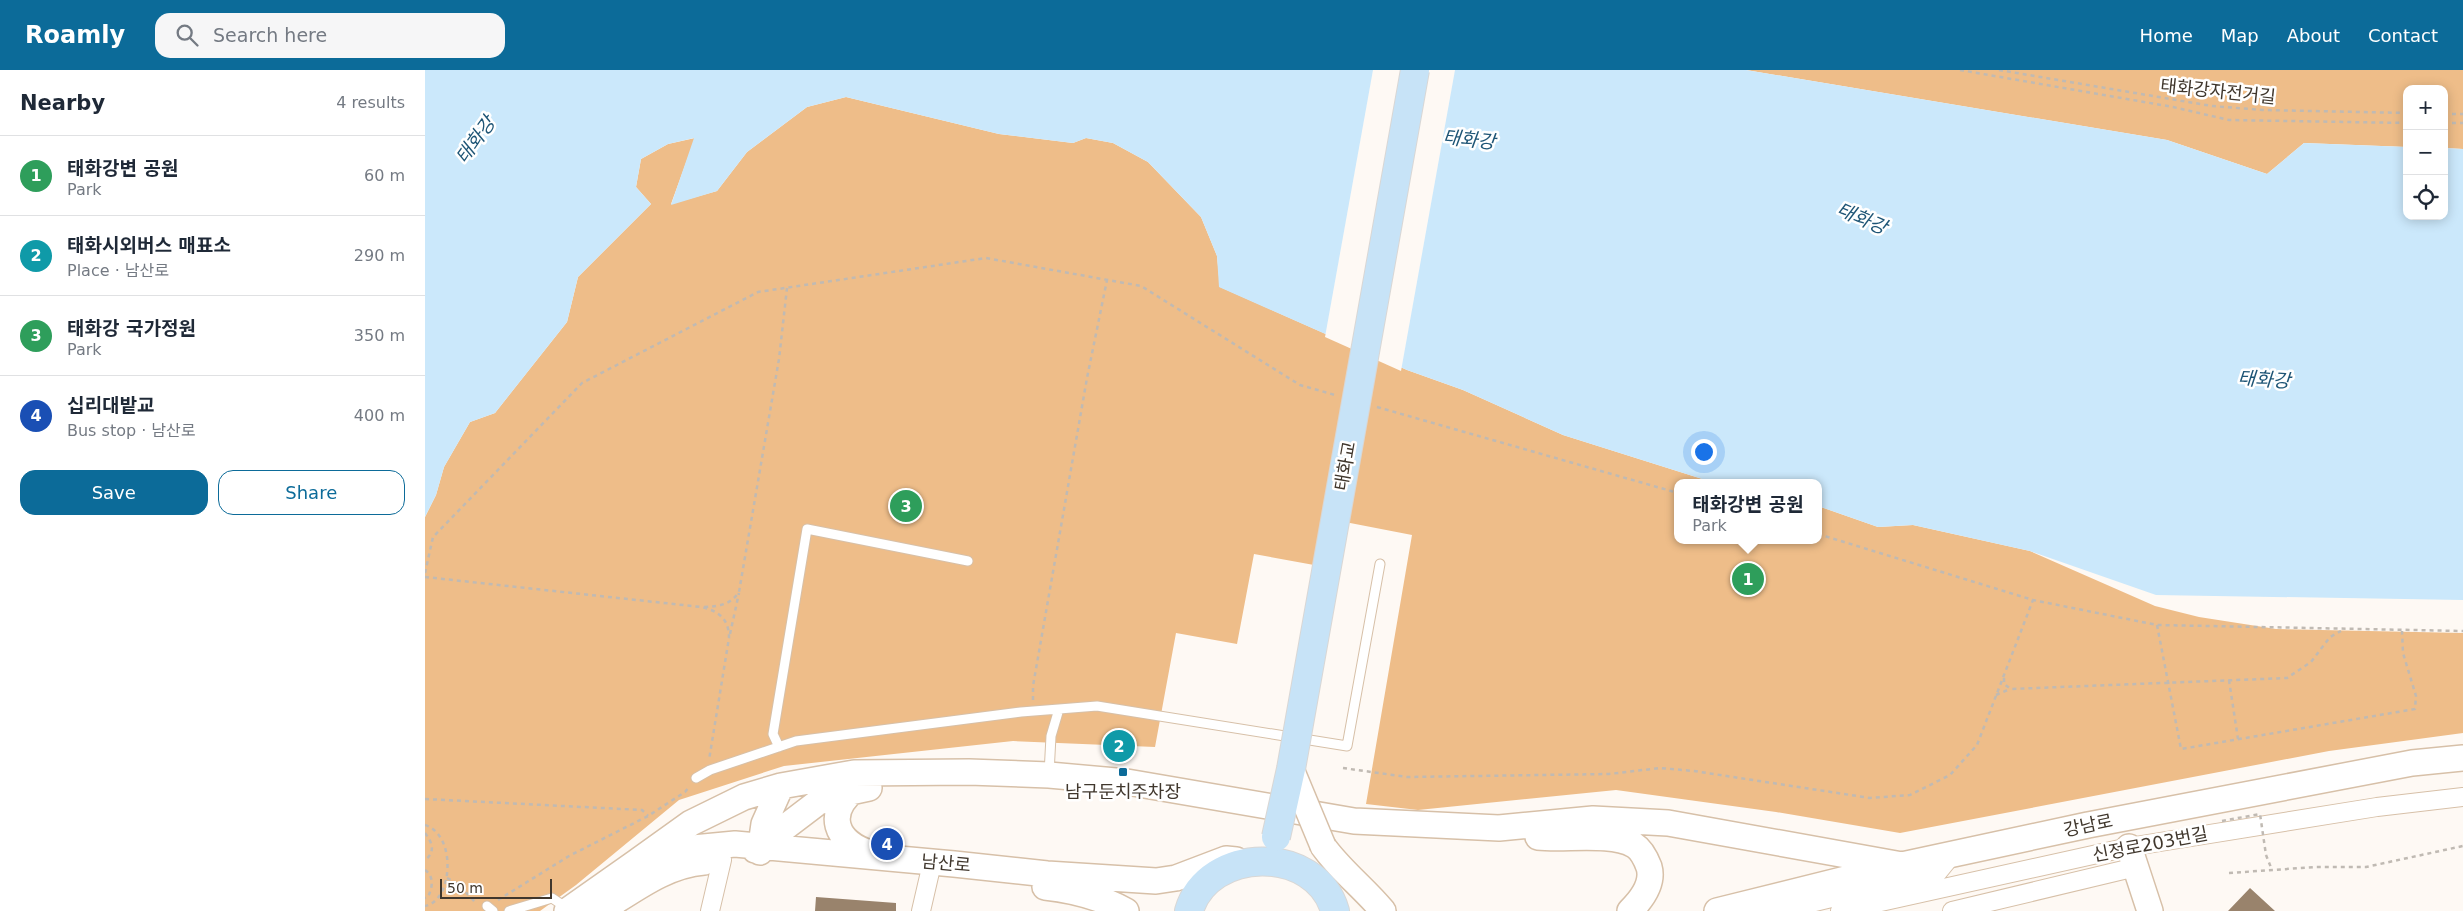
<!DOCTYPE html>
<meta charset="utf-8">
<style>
:root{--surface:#fff;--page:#f6f6f7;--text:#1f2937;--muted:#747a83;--line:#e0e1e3;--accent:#0c6b99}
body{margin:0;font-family:"DejaVu Sans","Noto Sans KR",sans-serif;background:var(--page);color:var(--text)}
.controls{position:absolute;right:15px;top:15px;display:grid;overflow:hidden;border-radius:10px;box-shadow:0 2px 12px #0003}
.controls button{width:45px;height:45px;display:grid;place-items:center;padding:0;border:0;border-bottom:1px solid var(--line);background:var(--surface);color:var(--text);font:25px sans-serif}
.scale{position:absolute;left:15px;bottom:12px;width:112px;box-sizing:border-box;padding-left:5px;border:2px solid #40372d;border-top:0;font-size:14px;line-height:18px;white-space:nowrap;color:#40372d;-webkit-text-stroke:4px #fff;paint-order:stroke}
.you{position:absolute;left:1278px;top:381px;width:18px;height:18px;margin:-12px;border:4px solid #fff;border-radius:50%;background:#1a73e8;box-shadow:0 0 0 8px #1a73e833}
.badge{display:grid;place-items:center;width:32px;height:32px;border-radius:50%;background:var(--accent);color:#fff;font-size:16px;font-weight:700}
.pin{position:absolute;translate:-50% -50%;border:2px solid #fff;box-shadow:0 1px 5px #0006}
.popup{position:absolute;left:1249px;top:409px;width:148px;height:65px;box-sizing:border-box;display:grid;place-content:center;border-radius:10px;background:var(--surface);filter:drop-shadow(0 1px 4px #0005);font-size:16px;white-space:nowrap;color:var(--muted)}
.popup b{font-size:19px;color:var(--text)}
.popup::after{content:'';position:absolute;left:50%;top:100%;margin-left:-10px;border:10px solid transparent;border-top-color:var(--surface)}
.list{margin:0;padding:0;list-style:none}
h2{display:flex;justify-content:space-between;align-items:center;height:65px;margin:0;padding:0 20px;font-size:21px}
h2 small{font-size:16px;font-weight:400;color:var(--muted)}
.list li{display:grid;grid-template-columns:32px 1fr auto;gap:15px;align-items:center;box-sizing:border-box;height:80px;padding:0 20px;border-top:1px solid var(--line)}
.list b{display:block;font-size:19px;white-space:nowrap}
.list p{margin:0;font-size:16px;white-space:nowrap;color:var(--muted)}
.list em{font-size:16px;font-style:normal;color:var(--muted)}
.actions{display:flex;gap:10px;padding:15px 20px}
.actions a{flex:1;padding:11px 0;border:1px solid var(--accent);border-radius:15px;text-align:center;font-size:18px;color:var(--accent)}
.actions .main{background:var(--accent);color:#fff}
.icon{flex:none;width:28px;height:28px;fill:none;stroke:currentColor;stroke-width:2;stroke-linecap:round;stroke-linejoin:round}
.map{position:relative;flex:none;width:2038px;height:841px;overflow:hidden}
header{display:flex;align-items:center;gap:30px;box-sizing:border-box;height:70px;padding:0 25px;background:var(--accent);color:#fff}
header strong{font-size:24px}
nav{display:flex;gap:28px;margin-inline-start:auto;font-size:18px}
.search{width:350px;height:45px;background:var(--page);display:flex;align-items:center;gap:12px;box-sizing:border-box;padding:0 18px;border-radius:15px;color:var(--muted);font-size:19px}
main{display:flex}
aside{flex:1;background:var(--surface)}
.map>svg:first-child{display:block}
.green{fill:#eebd89}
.water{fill:#cbe8fb}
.pier{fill:#fef9f4}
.building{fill:#99836c}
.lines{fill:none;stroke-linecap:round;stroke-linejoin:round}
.lane-casing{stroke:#d7c0a8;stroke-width:11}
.street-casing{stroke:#d7c0a8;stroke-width:20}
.secondary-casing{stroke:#d7c0a8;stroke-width:28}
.primary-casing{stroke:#d9d7d5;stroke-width:30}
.path{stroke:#c0bab3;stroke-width:2.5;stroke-dasharray:4 4;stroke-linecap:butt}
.lane{stroke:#fff;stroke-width:9}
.street{stroke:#fff;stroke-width:18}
.secondary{stroke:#fff;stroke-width:25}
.primary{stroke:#c7e3f7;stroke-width:28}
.secondary-bridge-casing{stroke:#d7c0a8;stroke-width:28;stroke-linecap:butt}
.primary-bridge-casing{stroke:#d9d7d5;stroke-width:30;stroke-linecap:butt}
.path-bridge{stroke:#c0bab3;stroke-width:2.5;stroke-dasharray:4 4;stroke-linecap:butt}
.secondary-bridge{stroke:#fff;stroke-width:25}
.primary-bridge{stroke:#c7e3f7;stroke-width:28}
.poi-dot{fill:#0c6b99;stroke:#fff;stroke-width:2}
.labels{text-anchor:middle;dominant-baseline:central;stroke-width:5;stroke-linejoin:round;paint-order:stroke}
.street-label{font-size:18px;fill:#40372d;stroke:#fff}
.poi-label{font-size:18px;fill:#40372d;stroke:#fff}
.water-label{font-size:19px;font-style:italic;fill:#1e5576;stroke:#fff}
</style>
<header>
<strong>Roamly</strong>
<div class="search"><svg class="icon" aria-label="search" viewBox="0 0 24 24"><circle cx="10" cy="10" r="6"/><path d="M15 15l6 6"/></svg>Search here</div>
<nav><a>Home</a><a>Map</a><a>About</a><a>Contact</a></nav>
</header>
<main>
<aside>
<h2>Nearby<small>4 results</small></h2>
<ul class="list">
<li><span class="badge" style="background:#2e9e5b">1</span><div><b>태화강변 공원</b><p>Park</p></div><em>60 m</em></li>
<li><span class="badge" style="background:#0f9aa8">2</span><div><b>태화시외버스 매표소</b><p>Place · 남산로</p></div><em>290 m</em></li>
<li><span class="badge" style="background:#2e9e5b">3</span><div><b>태화강 국가정원</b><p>Park</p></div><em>350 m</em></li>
<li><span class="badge" style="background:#1a4fb4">4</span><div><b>십리대밭교</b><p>Bus stop · 남산로</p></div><em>400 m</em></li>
</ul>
<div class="actions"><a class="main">Save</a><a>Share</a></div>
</aside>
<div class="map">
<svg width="2038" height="841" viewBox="0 0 2038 841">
<rect width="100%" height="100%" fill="#fef9f4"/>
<path class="green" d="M1321,0H2038V79L2019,78V19H1982V77L1879,73L1842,104L1742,70Z
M421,27L574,64L648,73L661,68L688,73L723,92L776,147L792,186L795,217L982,300L1038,320L1138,365L1290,413H1253V470H1393V436L1453,457L1488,455L1605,481L1730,536L1774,547L1851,559L2038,563V663L1904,681L1475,763L1351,742L1191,720L993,740L941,734L987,465L920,452L911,499L829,484L812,574L751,563L730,677L588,671L359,696L254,730L151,815L115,841H0V447L11,425L19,397L45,352L70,343L142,252L153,207L226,134L211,117L216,89L243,74L270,68L246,134L292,121L322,82L382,37Z"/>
<path class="water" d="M0,0H1321L1742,70L1842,104L1879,73L1982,77V146H2019V78L2038,79V530L1731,525L1605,481L1488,455L1453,457L1393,436V413H1290L1138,365L1038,320L982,300L794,217L792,186L776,147L723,92L688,73L661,68L648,73L574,64L421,27L382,37L322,82L292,121L246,135L269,68L243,74L216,89L211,117L226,134L153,207L142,252L70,343L45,352L19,397L11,425L0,447Z"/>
<path class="pier" d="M948,0H1030L976,301L900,267Z"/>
<path class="building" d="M1825,818L1850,841H1803Z
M391,827L471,833V841H390Z"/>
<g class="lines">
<g class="lane-casing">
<path id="lane" d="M354,677L348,664L382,459L543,491
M624,704L626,666L634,639L672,636L922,676L955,494
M271,708L285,700L371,671L596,642L634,639
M62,836L68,841
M84,841L127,828L142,838"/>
</g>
<g class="street-casing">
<path id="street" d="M285,841L297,790
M496,841L505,802
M1353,841L1513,802L1526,786
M1415,841L1704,777L1952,737L2038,727
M1527,841L1711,797"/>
</g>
<g class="secondary-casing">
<path id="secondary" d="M430,719C400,743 410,772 445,783
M1113,767C1140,770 1186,762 1209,775C1217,780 1221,789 1224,797C1229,814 1216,830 1205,841
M898,776C915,800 939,818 958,841
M1704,777L1725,841
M330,780L392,733L407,726L444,718
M335,782L339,754L356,716
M213,791L266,753L319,727L356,716L429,703L544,702L624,705L702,712L929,751L1074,758L1168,749L1243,753L1477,795
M620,817C648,820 677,828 701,841
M142,841L213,791L258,779L310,774L529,794L622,804L731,811L751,808L801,789L811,790
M175,841C208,821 240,795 279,792
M1292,841L1477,795L1663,755L1987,693L2038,688"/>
</g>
<g class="primary-casing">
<path id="primary" d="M764,841C783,776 891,774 910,841"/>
</g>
<path class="path" d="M1535,0L1748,37L1804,50L1982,53
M1574,0L1787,36L1838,40L1982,43
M2019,44H2038
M2019,53H2038
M952,337L1253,423
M1393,464L1608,530L1732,555L2038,561
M0,503L8,467L157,313L333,222L561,188L716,216L875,315L910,325
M0,507L276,537C294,541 304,549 304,568L284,690
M279,537C295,536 305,535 314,522L354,289L362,218
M1732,555L1756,679L1990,639L1991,626L1978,583L1977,561
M305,564L314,523
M1579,608V614L1586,619L1862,608L1886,592L1905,567L1916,561
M1804,610L1813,669
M1571,625L1585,619
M608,630V616L662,308L682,210
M918,698L982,707L1184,704L1235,698L1269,701L1445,728L1485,725L1525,705L1552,675L1608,530
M0,729L217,740L223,746
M0,755C32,765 28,831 0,836
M0,763C7,772 11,782 0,790
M1841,785L1847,800
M0,800C10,807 7,818 3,827L0,828
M1804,803L1891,797H1941L2038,776
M22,808L33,814L51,833
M73,830L144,786L223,746L260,722L264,717"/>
<use href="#lane" class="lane"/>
<use href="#street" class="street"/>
<use href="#secondary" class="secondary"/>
<use href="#primary" class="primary"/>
<g class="secondary-bridge-casing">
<path id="secondary-bridge" d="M866,699L898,776"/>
</g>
<g class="primary-bridge-casing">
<path id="primary-bridge" d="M851,767L866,699L990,0"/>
</g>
<path class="path-bridge" d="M1797,751L1835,744L1841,785"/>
<use href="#secondary-bridge" class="secondary-bridge"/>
<use href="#primary-bridge" class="primary-bridge"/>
</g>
<rect class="poi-dot" x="693" y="697" width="10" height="10" rx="2.5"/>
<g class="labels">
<g class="street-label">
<text transform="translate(1793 21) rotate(6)">태화강자전거길</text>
<text transform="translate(920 396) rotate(-80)">태화교</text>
<text transform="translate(1663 755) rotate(-12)">강남로</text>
<text transform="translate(1725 774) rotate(-11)">신정로203번길</text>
<text transform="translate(521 793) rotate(5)">남산로</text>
</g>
<g class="poi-label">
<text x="698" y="721">남구둔치주차장</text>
</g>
<g class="water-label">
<text transform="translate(1044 69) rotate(6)">태화강</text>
<text transform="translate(50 70) rotate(-54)">태화강</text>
<text transform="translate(1437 148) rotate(23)">태화강</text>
<text transform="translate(1839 309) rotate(4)">태화강</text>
</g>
</g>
</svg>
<div class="controls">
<button>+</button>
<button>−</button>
<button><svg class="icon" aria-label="locate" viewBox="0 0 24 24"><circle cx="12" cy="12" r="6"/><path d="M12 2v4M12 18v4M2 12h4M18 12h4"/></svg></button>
</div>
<div class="scale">50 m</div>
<div class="you"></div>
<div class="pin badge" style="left:1323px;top:509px;background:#2e9e5b">1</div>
<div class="popup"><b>태화강변 공원</b>Park</div>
<div class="pin badge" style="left:694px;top:676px;background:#0f9aa8">2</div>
<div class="pin badge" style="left:481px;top:436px;background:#2e9e5b">3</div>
<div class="pin badge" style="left:462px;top:774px;background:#1a4fb4">4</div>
</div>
</main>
